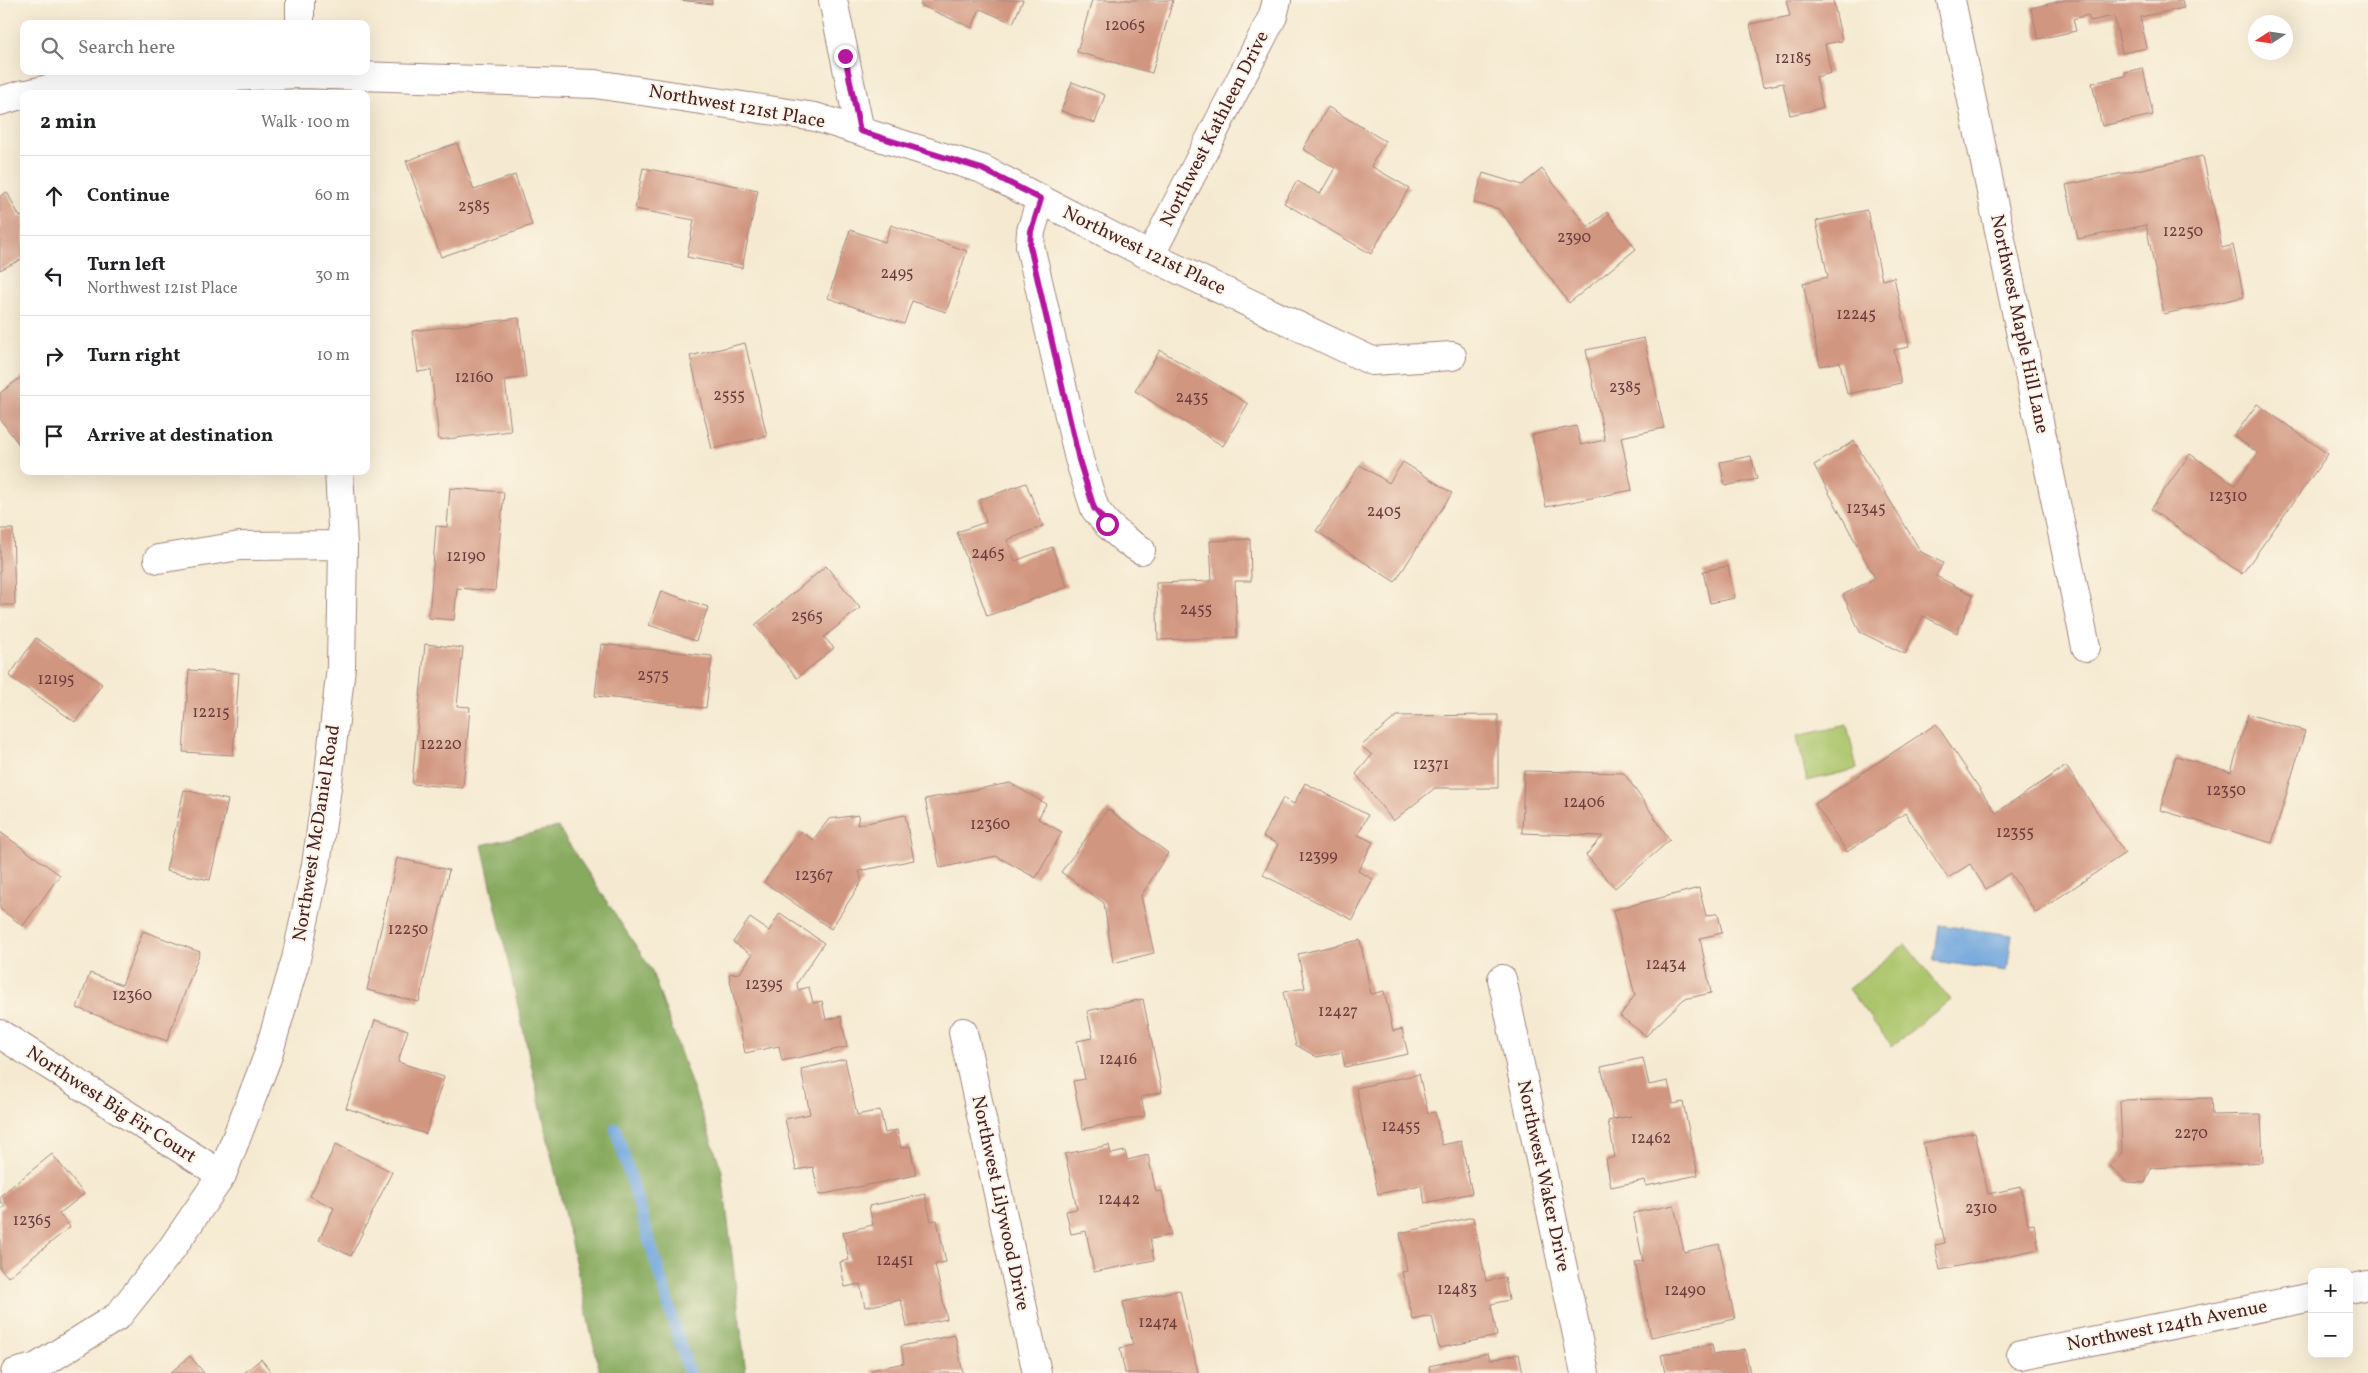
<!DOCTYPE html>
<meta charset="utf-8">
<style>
:root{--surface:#fff;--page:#f6f6f6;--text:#202124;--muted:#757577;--line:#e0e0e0}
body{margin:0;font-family:Vollkorn,serif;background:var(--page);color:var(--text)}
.controls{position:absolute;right:15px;bottom:15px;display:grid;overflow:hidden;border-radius:10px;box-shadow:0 5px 20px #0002}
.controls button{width:45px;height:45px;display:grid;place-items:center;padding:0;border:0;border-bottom:1px solid var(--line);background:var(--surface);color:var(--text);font:25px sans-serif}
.compass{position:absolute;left:2248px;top:15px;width:45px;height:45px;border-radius:50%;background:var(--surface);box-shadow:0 5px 20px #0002;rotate:258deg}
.stop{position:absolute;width:15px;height:15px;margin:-11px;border:4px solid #b5179e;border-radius:50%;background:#fff}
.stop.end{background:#b5179e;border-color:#fff;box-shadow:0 1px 5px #0008}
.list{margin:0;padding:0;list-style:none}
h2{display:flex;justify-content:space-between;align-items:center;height:65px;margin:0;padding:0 20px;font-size:21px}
h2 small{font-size:16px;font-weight:400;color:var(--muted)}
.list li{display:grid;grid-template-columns:32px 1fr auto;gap:15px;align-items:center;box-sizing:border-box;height:80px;padding:0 20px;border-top:1px solid var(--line)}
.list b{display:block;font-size:19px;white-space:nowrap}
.list p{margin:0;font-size:16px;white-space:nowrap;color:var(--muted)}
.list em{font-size:16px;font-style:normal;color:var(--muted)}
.icon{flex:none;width:28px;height:28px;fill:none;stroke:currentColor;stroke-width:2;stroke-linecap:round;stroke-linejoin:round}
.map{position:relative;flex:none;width:2368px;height:1373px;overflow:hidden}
.search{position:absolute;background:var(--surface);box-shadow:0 5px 20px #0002;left:20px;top:20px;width:350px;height:55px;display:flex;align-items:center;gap:12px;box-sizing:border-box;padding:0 18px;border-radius:10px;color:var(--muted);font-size:19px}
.panel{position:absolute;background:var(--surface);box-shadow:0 5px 20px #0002;left:20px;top:90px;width:350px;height:385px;border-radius:10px}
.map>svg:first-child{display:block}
.green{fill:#aac56b;stroke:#7a724b}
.forest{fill:#87aa5f;stroke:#686445}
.water{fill:#6fa6dd;stroke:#5c6284}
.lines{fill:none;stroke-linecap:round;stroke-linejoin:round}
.stream{stroke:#6fa6dd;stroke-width:12}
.building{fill:#d19680}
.minor-casing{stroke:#a0847e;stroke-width:30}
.minor{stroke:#fff;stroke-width:28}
.route{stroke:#b5179e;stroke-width:6}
.labels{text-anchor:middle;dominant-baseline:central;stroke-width:4;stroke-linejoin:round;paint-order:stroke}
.number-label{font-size:16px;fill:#6c3d40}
.street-label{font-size:19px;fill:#4a1f2b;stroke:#fcf5e5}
</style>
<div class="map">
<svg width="2368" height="1373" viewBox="0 0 2368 1373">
<rect width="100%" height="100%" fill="#fcf5e5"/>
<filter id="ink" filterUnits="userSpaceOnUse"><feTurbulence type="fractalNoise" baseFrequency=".02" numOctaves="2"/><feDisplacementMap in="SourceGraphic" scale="10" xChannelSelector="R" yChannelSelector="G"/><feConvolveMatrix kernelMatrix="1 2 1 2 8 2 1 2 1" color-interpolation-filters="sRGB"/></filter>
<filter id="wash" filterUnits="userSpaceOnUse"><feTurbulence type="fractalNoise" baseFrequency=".0096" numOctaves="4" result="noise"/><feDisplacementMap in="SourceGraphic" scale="20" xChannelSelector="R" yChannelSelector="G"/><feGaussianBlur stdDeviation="1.12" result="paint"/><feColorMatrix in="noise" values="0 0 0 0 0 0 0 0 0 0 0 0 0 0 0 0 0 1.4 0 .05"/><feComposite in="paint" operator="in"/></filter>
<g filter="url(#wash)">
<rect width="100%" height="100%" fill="#f5ead1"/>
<path class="green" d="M1847,725L1857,769L1807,781L1797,736Z
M1905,944L1950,1000L1892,1046L1848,989Z"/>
<path class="forest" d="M558,827L651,969L722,1171L746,1373H600L482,845Z"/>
<path class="water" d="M1939,925L2012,935L2007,971L1934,961Z"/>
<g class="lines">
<path class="stream" d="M616,1129L689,1373"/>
</g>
<g id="blocks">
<path class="building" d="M680,0H712V4Z
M922,0H1023L1013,23L980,9L972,28L920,5Z
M1092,0H1173L1152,73L1077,52Z
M1786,0H1833L1842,41L1825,44L1831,73L1816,77L1823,108L1790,115L1783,83L1763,87L1750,24L1790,16Z
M2066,0H2182L2184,8L2140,17L2147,48L2122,53L2114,16L2090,21L2088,15L2073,19L2076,31L2038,39L2031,8Z
M2143,68L2153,115L2102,126L2092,83L2125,76V72Z
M1072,82L1105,95L1095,123L1061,111Z
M1328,107L1385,141L1371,166L1409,188L1371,254L1284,203L1297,181L1320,194L1335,168L1303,149Z
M457,143L474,190L515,175L532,225L441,257L406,161Z
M2203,156L2222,248L2233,245L2244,297L2164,314L2146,225L2078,239L2066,185Z
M643,168L758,190L742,268L687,257L694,220L635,209Z
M1542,169L1588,227L1607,212L1636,249L1569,303L1499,209L1474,203L1483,173L1522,185Z
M7,192L20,217L24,215V258L0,270V196Z
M1867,210L1882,280L1894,277L1909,347L1894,350L1901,383L1847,394L1840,362L1820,366L1803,283L1828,277L1816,221Z
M891,225L967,251L946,312L912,301L904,324L828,298L850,230L885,242Z
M519,318L526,377L505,380L511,431L439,440L431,370L418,372L412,331Z
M1644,338L1664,428L1621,437L1632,490L1546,507L1532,435L1576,426L1581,445L1605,440L1586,350Z
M745,343L767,436L712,449L690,356Z
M1160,350L1248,404L1223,446L1135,391Z
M24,375V451L0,419V393Z
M2257,404L2328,454L2242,574L2151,509L2190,454L2235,485L2258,453L2234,436Z
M1854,441L1921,552L1943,563L1936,576L1973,595L1957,633L1923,616L1905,654L1860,632L1843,595L1875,578L1814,465Z
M1751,456L1757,479L1725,486L1720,462Z
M1403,462L1452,493L1395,582L1316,531L1360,465L1389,483Z
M1026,483L1043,526L1007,540L1015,561L1052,547L1067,587L987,616L957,532L986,522L979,500Z
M450,488L504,492L495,591L457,588L454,620L429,618L436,526L447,527Z
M0,529H13L15,605H0Z
M1250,539L1251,581H1235L1237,637L1158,640L1156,583L1212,581L1210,541Z
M826,566L860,608L824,637L834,648L797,678L755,625Z
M1728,566L1735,598L1710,603L1703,571Z
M661,591L708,607L696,641L649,625Z
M36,638L102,684L75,722L9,676Z
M425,644L463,648L457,706L470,707L463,788L412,784Z
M601,644L712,656L706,708L595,696Z
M189,670L239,673L233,755L183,752Z
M2248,714L2305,731L2272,843L2160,810L2176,756L2231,772Z
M1498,715V788H1435L1393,821L1356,774L1372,755L1361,746L1397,716Z
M1936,724L1996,813L2066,766L2125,853L2036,913L2010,873L1986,889L1970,864L1948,878L1905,813L1847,852L1815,804Z
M1524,771L1624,773L1670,840L1615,888L1586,855L1603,836L1522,833Z
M1010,783L1046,804L1038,819L1062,832L1036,878L996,856L940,868L925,799Z
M1305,783L1368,815L1358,835L1373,842L1358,871L1373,879L1353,920L1263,875L1278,844L1263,837L1283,798L1294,804Z
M184,790L228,800L210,880L166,871Z
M1108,809L1168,853L1141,896L1154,953L1113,963L1104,903L1061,872Z
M859,815L857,825L905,815L914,860L859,871L862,881L831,929L764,882L800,831L813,840L829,819Z
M0,832L60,875L23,926L0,909Z
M397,858L449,870L419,1002L367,990Z
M1699,888L1706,916L1718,913L1722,933L1700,938L1711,993L1684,999L1646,1036L1620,1016L1635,995L1613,910Z
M780,913L824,943L797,983L798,990L809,987L813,1003L822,1001L826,1020L841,1016L847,1047L782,1061L779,1046L745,1053L729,974L740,973L752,955L733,942L750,918L769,931Z
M143,931L200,952L167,1041L77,1008L90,973L122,985Z
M1360,940L1371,994L1384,991L1393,1031L1402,1029L1408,1054L1345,1067L1342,1052L1317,1057L1296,1045L1283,992L1305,988L1298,954Z
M1143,999L1162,1092L1141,1097L1145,1116L1083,1129L1073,1081L1085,1079L1077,1041L1093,1038L1087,1011Z
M375,1020L408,1030L398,1062L444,1077L426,1134L346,1108Z
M1643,1058L1649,1085L1668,1081L1673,1104L1683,1102L1698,1175L1646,1186L1645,1180L1611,1187L1606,1159L1615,1157L1608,1121L1631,1116L1613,1119L1601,1067Z
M845,1059L857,1115L880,1110L885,1133L897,1130L901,1148L910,1146L916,1175L819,1195L813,1167L796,1170L785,1119L810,1114L801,1069Z
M1419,1074L1428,1113L1435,1112L1442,1145L1461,1141L1472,1193L1425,1203L1421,1185L1378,1194L1356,1088Z
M2211,1098L2212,1115L2261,1114L2263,1162L2151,1168L2145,1183L2127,1182L2110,1166L2122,1152L2120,1100Z
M1975,1132L1988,1194L2021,1187L2028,1225L2034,1224L2039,1249L1940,1270L1935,1245L1945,1243L1923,1143Z
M336,1144L392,1172L351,1256L319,1240L334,1208L310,1196Z
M1109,1145L1111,1154L1125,1151L1127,1160L1148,1155L1156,1192L1162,1191L1171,1235L1150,1239L1154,1260L1094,1272L1086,1231L1071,1234L1066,1211L1077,1209L1065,1154Z
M52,1154L84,1194L59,1214L70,1227L8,1277L0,1268V1210L5,1206L0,1201V1196Z
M925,1194L931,1221L937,1220L946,1262L935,1264L947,1319L907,1327L901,1300L865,1307L860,1284L845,1287L840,1262L849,1260L843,1232L873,1225L869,1206Z
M1674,1205L1684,1252L1719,1244L1735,1319L1651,1337L1635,1262L1643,1261L1633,1213Z
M1473,1217L1486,1281L1505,1277L1509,1300L1491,1304L1497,1336L1439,1348L1432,1316L1413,1320L1402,1272L1407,1271L1400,1233Z
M1180,1290L1198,1373H1125L1120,1348L1133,1345L1123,1302Z
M955,1335L963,1373H872L871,1370L904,1363L901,1346Z
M1712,1344L1714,1355L1745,1349L1750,1373H1665L1661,1355Z
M1488,1353L1490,1360L1519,1354L1523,1373H1430L1429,1366Z
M190,1356L204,1373H170Z
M261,1359L272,1373H244Z"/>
</g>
</g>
<g filter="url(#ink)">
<use href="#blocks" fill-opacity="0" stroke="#a0847e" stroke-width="1"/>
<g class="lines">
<g class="minor-casing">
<path id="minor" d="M300,0V24
M833,0L860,131
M1951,0L2086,647
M27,94L68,84L300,74L595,84L815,117L982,169L1150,256L1372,361L1452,356
M0,101L24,94
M1041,199L1031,231L1030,246L1079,459L1095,509L1107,524L1125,540L1141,550
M1150,256L1273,16L1277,0
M158,559L240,546L343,545
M1502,979L1585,1373
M963,1032L1037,1373
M0,1034L222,1175
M2349,1289L2368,1285
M2021,1355L2312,1297
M15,1373L37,1367L118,1316L170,1251L222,1175L267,1058L296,959L316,865L329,773L341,667L343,545L339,471"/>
</g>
<use href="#minor" class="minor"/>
</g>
</g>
<g class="lines" filter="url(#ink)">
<path class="route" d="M845,56L860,131L982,169L1041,199L1031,231L1030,246L1079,460L1094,508L1107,524"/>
</g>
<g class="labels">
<g class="number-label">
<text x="1125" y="26">12065</text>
<text x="1793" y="59">12185</text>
<text x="474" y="207">2585</text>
<text x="2183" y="232">12250</text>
<text x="1574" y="238">2390</text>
<text x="897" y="274">2495</text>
<text x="1856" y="315">12245</text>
<text x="474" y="378">12160</text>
<text x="1625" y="388">2385</text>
<text x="729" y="396">2555</text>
<text x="1192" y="398">2435</text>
<text x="2228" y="497">12310</text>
<text x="1866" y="509">12345</text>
<text x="1384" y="512">2405</text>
<text x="988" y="554">2465</text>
<text x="466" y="557">12190</text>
<text x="1196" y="610">2455</text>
<text x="807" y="617">2565</text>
<text x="653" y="676">2575</text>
<text x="56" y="680">12195</text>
<text x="211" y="713">12215</text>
<text x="441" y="745">12220</text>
<text x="1431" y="765">12371</text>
<text x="2226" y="791">12350</text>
<text x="1584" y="803">12406</text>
<text x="990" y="825">12360</text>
<text x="2015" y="833">12355</text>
<text x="1318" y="857">12399</text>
<text x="814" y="876">12367</text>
<text x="408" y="930">12250</text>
<text x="1666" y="965">12434</text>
<text x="764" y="985">12395</text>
<text x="132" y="996">12360</text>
<text x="1338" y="1012">12427</text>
<text x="1118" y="1060">12416</text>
<text x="1401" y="1127">12455</text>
<text x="2191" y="1134">2270</text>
<text x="1651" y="1139">12462</text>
<text x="1119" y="1200">12442</text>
<text x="1981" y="1209">2310</text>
<text x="32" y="1221">12365</text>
<text x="895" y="1261">12451</text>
<text x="1457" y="1290">12483</text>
<text x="1685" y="1291">12490</text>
<text x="1158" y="1323">12474</text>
</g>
<g class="street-label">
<text transform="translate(737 107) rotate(10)">Northwest 121st Place</text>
<text transform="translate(1215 129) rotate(-63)">Northwest Kathleen Drive</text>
<text transform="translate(1144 251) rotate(26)">Northwest 121st Place</text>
<text transform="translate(2019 324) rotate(78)">Northwest Maple Hill Lane</text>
<text transform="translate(317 833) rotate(-81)">Northwest McDaniel Road</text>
<text transform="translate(111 1105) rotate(33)">Northwest Big Fir Court</text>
<text transform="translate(1543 1176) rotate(78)">Northwest Waker Drive</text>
<text transform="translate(1000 1203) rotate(78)">Northwest Lilywood Drive</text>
<text transform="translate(2167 1326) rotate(-11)">Northwest 124th Avenue</text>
</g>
</g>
</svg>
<div class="controls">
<button>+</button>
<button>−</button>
</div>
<svg class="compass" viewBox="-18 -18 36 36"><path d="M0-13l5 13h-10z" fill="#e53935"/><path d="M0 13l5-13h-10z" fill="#757577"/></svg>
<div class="stop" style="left:1107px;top:524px"></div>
<div class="stop end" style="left:845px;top:56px"></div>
<div class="search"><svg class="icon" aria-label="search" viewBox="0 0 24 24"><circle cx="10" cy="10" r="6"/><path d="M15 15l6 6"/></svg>Search here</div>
<section class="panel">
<h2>2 min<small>Walk · 100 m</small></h2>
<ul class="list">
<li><svg class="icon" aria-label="ahead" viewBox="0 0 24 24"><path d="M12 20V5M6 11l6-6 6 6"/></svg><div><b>Continue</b></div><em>60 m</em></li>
<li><svg class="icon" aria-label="left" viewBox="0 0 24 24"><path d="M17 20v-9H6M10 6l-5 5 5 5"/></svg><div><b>Turn left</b><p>Northwest 121st Place</p></div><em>30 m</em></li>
<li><svg class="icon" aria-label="right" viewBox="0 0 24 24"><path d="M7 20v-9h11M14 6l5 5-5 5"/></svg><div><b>Turn right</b></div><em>10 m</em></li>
<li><svg class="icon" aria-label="arrive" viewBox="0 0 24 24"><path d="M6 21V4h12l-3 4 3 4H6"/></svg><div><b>Arrive at destination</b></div></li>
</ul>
</section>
</div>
